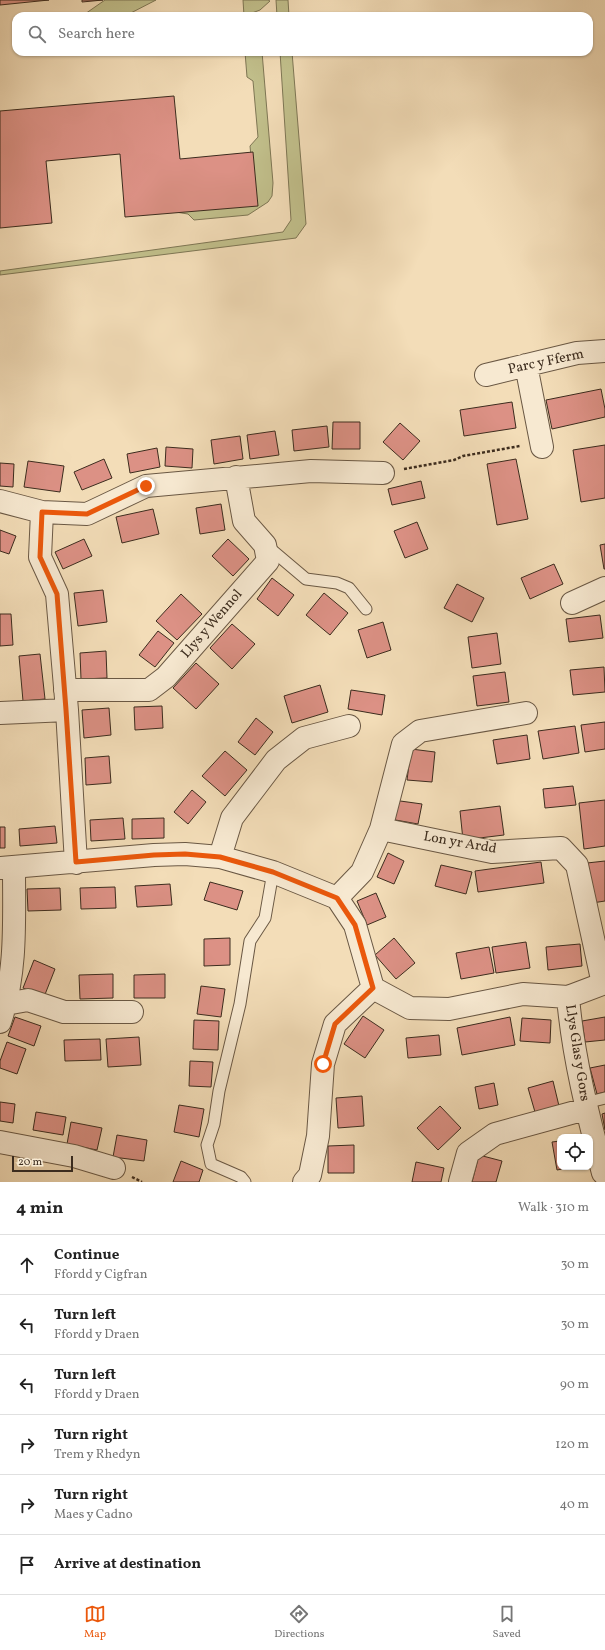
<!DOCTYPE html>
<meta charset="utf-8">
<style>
:root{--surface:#fff;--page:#f2f2f2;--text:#222;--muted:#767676;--line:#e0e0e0;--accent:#ea580c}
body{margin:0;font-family:Vollkorn,serif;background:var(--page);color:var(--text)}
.controls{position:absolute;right:12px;bottom:12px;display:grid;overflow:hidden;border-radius:8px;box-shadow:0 1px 3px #0004}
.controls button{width:36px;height:36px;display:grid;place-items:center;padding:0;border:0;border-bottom:1px solid var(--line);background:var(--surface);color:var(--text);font:20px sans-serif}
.scale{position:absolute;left:12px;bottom:10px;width:61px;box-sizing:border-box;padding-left:4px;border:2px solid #3c2c1e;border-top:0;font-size:11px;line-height:14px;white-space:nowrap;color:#3c2c1e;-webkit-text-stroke:3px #f7e9d1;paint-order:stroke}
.stop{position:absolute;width:12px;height:12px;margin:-9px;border:3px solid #ea580c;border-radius:50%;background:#fff}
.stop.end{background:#ea580c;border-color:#fff;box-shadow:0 1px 4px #0008}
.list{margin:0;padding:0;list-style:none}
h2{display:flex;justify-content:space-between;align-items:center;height:52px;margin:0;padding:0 16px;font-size:17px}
h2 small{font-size:13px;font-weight:400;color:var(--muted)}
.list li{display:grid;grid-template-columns:26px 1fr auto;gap:12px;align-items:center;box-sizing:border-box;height:60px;padding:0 16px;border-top:1px solid var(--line)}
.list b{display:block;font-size:15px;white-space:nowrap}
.list p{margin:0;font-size:13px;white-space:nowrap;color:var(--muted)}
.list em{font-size:13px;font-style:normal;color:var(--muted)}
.icon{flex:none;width:22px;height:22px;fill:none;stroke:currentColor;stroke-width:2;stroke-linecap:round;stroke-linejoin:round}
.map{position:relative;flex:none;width:605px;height:1182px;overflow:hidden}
.search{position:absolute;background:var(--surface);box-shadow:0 1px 3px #0004;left:12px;right:12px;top:12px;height:44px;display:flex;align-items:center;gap:10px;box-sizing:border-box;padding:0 14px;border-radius:12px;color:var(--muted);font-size:15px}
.sheet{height:412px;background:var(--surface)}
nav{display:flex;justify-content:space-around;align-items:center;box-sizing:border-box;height:56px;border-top:1px solid var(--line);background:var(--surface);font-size:11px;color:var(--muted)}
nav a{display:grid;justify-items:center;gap:2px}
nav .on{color:var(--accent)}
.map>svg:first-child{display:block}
.green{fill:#c1bf8b;stroke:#7e7654}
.building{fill:#dc9185;stroke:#3c2c1e}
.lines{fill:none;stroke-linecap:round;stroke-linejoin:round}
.lane-casing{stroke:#6a5844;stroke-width:13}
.street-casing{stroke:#6a5844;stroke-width:24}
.path{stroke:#3c2c1e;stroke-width:2.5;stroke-dasharray:3 2;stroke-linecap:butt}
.lane{stroke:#f7e9d1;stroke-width:11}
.street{stroke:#f7e9d1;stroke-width:22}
.route{stroke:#ea580c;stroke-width:5}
.labels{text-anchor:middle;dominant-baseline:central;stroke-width:4;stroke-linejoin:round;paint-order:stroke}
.street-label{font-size:14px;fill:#3c2c1e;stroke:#f7e9d1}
</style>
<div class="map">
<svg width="605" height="1182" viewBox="0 0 605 1182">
<rect width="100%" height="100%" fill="#f3ddb8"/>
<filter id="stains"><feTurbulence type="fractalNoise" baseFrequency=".005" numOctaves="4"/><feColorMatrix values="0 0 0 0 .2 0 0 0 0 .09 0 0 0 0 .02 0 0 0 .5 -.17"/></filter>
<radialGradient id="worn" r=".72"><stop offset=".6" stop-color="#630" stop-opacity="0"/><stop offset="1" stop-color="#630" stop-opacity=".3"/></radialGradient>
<path class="green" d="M105,0H156L125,16H82Z
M243,0H268L270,1L260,10L244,16Z
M276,0H288L289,16H277Z
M245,52H262L273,183L272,196L268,202L248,215L194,220L188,214L156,209L255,200L250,146L258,137L253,81L247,77Z
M280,52H292L306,224L296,238L0,275V271L283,232L291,220Z"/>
<path class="building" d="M0,0H49L0,5Z
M82,0H103L82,2Z
M174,96L180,159L253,152L258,206L125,217L120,154L46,161L52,223L0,228V111Z
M601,389L605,409V417L552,429L546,400Z
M512,402L516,428L464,436L460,410Z
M333,422H360V449H332Z
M400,423L420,441L403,460L383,442Z
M327,426L329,447L294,451L292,430Z
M275,431L279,455L250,459L247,435Z
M240,436L243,459L214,464L211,440Z
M605,445V498L581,502L573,450Z
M166,447L193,449L192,468L165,466Z
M157,448L160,467L130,473L127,454Z
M104,459L112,478L82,490L74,472Z
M516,459L528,519L497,525L487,464Z
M28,461L64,466L60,492L24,487Z
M0,463L14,464L13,487L0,486Z
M421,481L425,498L392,505L388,489Z
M221,504L225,530L200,534L196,508Z
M153,509L159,534L122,543L116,517Z
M417,522L428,549L405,558L394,531Z
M0,530L16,536L9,554L0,551Z
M84,539L92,556L63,569L55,552Z
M228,539L249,559L233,576L212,556Z
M605,544V569H604L600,545Z
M554,564L563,584L530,599L521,578Z
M272,578L294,595L278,616L257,599Z
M457,584L484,598L472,622L444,608Z
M103,590L107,622L78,626L74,593Z
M324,593L348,613L330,635L306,615Z
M181,594L202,614L177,640L156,621Z
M0,614H11L13,645L0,646Z
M600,615L603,638L569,642L566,619Z
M383,622L391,650L367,658L358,630Z
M232,624L255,644L232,669L210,648Z
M158,631L174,643L155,667L139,655Z
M497,633L501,664L472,668L468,637Z
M106,651L107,678L81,679L80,653Z
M40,654L45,699L23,701L19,656Z
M196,663L219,684L196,709L173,688Z
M604,667L605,692L573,695L570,670Z
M505,672L509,702L477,706L473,676Z
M320,685L328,712L292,723L284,696Z
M351,690L385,695L382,715L348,709Z
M162,706L163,728L135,730L134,707Z
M109,708L111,735L84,738L82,710Z
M256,718L273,732L255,755L238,742Z
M605,722V749L585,752L581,725Z
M575,726L579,753L543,759L538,731Z
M527,735L530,759L497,764L493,740Z
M411,749L435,752L432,782L407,780Z
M225,751L247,770L225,796L202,776Z
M109,756L111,783L86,785L85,758Z
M573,786L576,805L545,808L543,789Z
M192,790L206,802L188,824L174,812Z
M393,800L422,804L418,824L390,819Z
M605,800V846L584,849L579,803Z
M500,806L504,835L463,840L460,811Z
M123,818L125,839L91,841L90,820Z
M164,818V838L132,839V819Z
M55,826L57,843L20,846L19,829Z
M0,827H5V848H0Z
M388,853L404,861L394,884L377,877Z
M605,861V901L592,903L587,863Z
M541,862L544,883L478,892L475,871Z
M441,865L472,872L466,894L435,886Z
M210,882L243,891L237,910L204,900Z
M170,884L172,905L137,907L135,886Z
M115,887L116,908L81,909L80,888Z
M60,888L61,910L28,911L27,889Z
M376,893L386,917L367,925L357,901Z
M230,938V965L204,966V939Z
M394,938L415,963L396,979L375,955Z
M526,942L530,968L496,973L492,947Z
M580,944L582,966L548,970L546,947Z
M489,947L494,973L461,979L456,953Z
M34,960L55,969L44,997L23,988Z
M113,974V998L80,999L79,975Z
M165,974V998H134V975Z
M201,986L225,989L221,1017L197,1014Z
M363,1016L384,1030L365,1058L344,1044Z
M15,1017L41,1026L34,1046L8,1036Z
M510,1017L515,1045L462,1055L457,1028Z
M605,1017V1040L585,1042L582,1021Z
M522,1018L551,1020L550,1043L520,1041Z
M194,1020L219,1021L218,1050L193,1049Z
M439,1035L441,1055L408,1058L406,1038Z
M139,1037L141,1065L108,1067L106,1039Z
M100,1039L101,1060L65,1061L64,1040Z
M7,1042L26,1049L17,1074L0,1068V1061Z
M190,1061L213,1062L211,1087L189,1086Z
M605,1065V1092L597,1094L590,1068Z
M553,1081L559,1106L535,1112L528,1088Z
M494,1083L498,1105L479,1109L475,1087Z
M362,1096L364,1126L338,1128L336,1098Z
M0,1102L15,1104L13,1123L0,1121Z
M179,1105L204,1109L199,1137L174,1132Z
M440,1106L461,1128L438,1150L417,1128Z
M36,1112L66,1117L63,1135L33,1130Z
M605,1113V1130L602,1114Z
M71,1122L102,1128L97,1150L67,1144Z
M117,1135L147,1140L144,1161L113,1157Z
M560,1141V1167H573L557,1170L552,1142Z
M354,1145V1173H328V1146Z
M479,1155L502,1161L496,1182H472Z
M181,1161L203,1170L199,1182H173Z
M416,1162L444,1168L441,1182H412Z"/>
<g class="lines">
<g class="lane-casing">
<path id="lane" d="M267,546L306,579L337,583L349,588L366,609
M585,1103L605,1098
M245,1182L241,1177L211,1164L207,1145L214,1124L219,1091L240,1004L250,941L265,918L273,872"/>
</g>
<g class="street-casing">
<path id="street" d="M526,365L542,447
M486,375L577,353L605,351
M0,501L42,512L87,514L146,486L311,471L383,473
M42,512L40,557L57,594L67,710L76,863
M572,603L605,588
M65,690H149L166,677L268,561L265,545L244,521L236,477
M0,713L67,710
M381,829L492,852L561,848L577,865L603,984
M220,857L232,818L276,760L304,738L349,726
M0,868L154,855L185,854L220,857L273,872L337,898L355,925L373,988L410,1008L449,1009L523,994L568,997L605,983
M337,898L362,872L381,829L403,744L420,731L526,713
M568,997C573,1057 588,1115 603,1173
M0,1005L28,1000L64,1012H132
M0,1022C17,972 14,920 14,868
M0,1142L74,1156L114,1168
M304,1182L310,1175L318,1136L323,1064L335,1024L373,988
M460,1182L468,1153L495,1134L586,1109"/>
</g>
<path class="path" d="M404,469L454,460L463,456L520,446
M132,1177L142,1182"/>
<use href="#lane" class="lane"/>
<use href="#street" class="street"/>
</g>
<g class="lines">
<path class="route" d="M146,486L87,514L42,512L40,557L57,594L66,710L76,862L154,855L185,854L220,857L273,872L337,898L355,925L373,988L335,1024L323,1064"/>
</g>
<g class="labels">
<g class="street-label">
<text transform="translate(546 362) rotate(-12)">Parc y Fferm</text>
<text transform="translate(212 624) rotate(-49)">Llys y Wennol</text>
<text transform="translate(460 843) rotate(10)">Lon yr Ardd</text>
<text transform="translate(577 1053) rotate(81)">Llys Glas y Gors</text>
</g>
</g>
<rect width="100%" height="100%" filter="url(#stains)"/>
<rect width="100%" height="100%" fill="url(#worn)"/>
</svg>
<div class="controls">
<button><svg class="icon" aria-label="locate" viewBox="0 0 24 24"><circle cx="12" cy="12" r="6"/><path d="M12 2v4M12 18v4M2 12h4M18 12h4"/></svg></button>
</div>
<div class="scale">20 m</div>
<div class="stop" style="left:323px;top:1064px"></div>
<div class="stop end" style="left:146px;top:486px"></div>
<div class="search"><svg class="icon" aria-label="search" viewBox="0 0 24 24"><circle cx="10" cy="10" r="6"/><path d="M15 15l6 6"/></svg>Search here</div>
</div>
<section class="sheet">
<h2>4 min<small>Walk · 310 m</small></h2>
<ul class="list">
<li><svg class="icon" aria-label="ahead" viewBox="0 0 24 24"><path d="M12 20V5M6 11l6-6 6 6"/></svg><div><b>Continue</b><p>Ffordd y Cigfran</p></div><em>30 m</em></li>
<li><svg class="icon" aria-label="left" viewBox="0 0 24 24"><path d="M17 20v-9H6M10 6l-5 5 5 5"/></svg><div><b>Turn left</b><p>Ffordd y Draen</p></div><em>30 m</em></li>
<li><svg class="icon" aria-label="left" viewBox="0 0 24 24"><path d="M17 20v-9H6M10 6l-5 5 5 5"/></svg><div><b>Turn left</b><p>Ffordd y Draen</p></div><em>90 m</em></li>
<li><svg class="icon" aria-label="right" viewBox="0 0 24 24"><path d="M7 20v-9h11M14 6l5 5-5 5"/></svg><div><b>Turn right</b><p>Trem y Rhedyn</p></div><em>120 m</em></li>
<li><svg class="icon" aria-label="right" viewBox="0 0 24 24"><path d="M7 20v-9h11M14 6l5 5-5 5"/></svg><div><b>Turn right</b><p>Maes y Cadno</p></div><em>40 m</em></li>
<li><svg class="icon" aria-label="arrive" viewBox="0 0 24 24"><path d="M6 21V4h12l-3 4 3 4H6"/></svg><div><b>Arrive at destination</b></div></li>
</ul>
</section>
<nav>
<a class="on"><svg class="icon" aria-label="map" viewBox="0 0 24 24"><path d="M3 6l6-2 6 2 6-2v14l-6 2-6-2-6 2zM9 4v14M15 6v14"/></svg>Map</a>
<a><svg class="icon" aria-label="directions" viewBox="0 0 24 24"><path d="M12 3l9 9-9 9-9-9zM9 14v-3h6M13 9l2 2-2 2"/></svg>Directions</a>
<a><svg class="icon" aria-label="saved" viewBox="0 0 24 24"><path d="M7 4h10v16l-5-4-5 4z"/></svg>Saved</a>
</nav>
